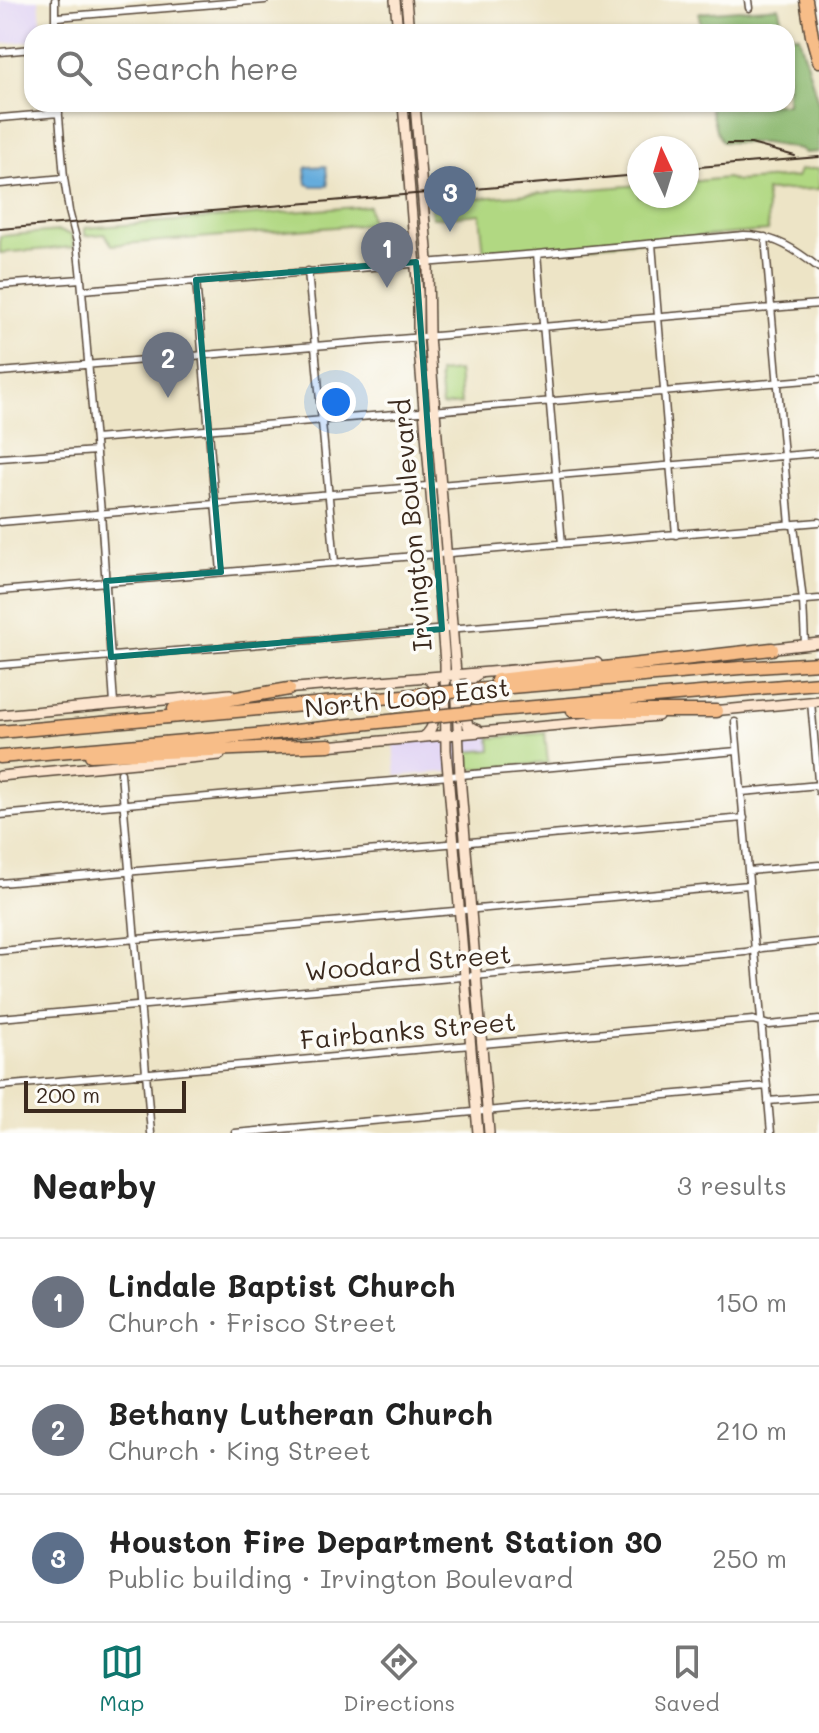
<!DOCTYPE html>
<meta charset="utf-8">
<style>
:root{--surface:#fff;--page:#f2f2f2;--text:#222;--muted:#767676;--line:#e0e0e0;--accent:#0f766e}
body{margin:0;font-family:Mali,sans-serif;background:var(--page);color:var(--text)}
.compass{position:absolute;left:627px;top:136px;width:72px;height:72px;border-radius:50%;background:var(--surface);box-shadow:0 2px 6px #0004;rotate:356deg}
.scale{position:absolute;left:24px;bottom:20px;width:162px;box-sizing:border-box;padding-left:8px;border:4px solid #3b2a1e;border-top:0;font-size:22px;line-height:28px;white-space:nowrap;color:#3b2a1e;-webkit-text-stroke:6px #fdfcf7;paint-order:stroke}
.you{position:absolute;left:336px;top:402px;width:28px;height:28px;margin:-20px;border:6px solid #fff;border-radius:50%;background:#1a73e8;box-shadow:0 0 0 12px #1a73e833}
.badge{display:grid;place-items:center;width:52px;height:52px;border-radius:50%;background:var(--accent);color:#fff;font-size:26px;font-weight:700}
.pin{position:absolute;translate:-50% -66px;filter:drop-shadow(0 2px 4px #0008)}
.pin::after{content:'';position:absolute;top:42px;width:28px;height:24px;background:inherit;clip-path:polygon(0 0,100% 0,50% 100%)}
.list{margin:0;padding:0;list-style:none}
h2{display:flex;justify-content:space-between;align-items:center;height:104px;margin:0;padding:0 32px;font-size:34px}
h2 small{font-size:26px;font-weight:400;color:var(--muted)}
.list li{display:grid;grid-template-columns:52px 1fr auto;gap:24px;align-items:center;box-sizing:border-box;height:128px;padding:0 32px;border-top:2px solid var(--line)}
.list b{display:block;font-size:30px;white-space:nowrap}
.list p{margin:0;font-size:26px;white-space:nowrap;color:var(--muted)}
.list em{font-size:26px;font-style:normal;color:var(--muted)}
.icon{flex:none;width:44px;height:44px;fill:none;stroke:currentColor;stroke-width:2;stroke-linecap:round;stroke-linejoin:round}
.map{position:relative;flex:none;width:819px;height:1133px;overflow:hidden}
.search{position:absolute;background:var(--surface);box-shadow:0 2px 6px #0004;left:24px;right:24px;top:24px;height:88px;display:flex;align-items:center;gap:20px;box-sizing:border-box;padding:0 28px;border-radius:24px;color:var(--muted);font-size:30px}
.sheet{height:488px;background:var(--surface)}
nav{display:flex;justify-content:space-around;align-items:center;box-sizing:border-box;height:112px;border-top:2px solid var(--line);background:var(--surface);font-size:22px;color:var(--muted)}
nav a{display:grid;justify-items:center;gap:4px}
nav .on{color:var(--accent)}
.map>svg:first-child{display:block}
.built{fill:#e1d4f4}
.green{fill:#b1d882;stroke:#768150;stroke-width:2}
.forest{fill:#8cb870;stroke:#647147;stroke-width:2}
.water{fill:#65acdc;stroke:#506b7d;stroke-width:2}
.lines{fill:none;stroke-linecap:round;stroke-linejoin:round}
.street-casing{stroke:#564637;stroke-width:9}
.secondary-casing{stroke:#564637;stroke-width:12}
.highway-casing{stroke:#564637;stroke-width:15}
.street{stroke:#fff;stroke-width:6}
.secondary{stroke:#fce5cf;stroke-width:9}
.highway{stroke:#f7bd88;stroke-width:12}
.rail{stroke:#3b2a1e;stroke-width:2}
.highway-bridge-casing{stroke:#564637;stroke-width:15;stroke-linecap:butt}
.highway-bridge{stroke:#f7bd88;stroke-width:12}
.marked{fill:none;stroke:#0f766e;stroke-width:6;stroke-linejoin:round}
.labels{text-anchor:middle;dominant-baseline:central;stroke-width:7;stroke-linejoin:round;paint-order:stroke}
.street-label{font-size:26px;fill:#3b2a1e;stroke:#fdfcf7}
</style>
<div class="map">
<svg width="819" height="1133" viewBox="0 0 819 1133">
<rect width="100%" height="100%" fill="#fdfcf7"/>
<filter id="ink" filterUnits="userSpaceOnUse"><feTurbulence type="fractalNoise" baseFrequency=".0125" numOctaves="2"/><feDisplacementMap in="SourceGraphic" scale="16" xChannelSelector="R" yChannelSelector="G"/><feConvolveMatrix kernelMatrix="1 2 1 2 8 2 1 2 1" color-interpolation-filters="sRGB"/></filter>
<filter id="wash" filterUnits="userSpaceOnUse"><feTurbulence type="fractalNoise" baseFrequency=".006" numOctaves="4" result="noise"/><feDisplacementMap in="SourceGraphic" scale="32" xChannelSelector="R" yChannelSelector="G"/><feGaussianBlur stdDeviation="1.8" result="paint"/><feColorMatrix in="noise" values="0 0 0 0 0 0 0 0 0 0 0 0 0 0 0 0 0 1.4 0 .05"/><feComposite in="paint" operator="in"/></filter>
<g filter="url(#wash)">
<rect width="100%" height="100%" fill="#ede4c6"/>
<path class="built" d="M0,0H39L42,32H32V41L0,44Z
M490,734L491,750L464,752L466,770L396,776L393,743Z"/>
<path class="green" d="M819,168V189L766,191L768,231L484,254L480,214L432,218L431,202L639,185V196H687V182L727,178L736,181L797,177L800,170Z
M369,206L371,224L112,245L105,234L85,236V228Z
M59,231L72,235L74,247L0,253V236Z
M458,371L461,404L442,406L439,373Z
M545,733L548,763L466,770L464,752L491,750L490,738Z"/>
<path class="forest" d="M779,7L782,26L786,32H701L699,13Z
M787,34L799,36L819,106V152L805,153L801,149L764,143L722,142L716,130L709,104H787Z"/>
<path class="water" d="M326,166L328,186H312L307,184L305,169L307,167Z"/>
</g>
<g filter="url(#ink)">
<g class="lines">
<g class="street-casing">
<path id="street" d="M55,0V32
M748,0L749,8
M57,17L265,0
M0,52L32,49
M58,104L64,178L69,211L77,242L81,279L101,513L114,704
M0,118L59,113
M0,184L64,178
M765,237L790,525
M652,244L676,535
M537,254L562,544
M308,271L335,563
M196,280L221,572
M0,285L81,279
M82,290L537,254L744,235C775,235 796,250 819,268
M0,372L819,304
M95,439L819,379
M0,458L96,451
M0,522L819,453
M794,525L803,601L805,644
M0,591L819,522
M0,665L819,599
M811,702L819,792
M735,722L771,1133
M121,773L151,1133
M742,792L819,785
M0,815L737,751
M748,871L819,865
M0,883L744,818
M0,951L749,885
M0,1018L746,952L762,948L819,942
M482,1044L753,1020L769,1025L819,1020
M0,1086L471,1045
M768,1101L819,1097
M235,1133L767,1086"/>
</g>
<g class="secondary-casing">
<path id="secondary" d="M395,0L398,32
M406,0L409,32
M403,104L418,293V337L445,663L446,750L478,1133
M415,104L428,261L429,336L456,674L460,776L489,1133
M767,649L819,643
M284,689L597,663
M712,711L819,701
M0,715L230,694
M478,730L468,726L467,721C467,703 461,682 479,674
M423,737C439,727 434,704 434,687L433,683L426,677
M326,746L658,716
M0,776L220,755"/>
</g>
<g class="highway-casing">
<path id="highway" d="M806,0L812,36L819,61
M497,680L772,649
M475,690L740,668L819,663
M174,709L289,689
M573,711H717
M475,712L819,683
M0,732L426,694
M91,755L329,745
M0,757L276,733L426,717"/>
</g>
<use href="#street" class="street"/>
<use href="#secondary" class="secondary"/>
<use href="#highway" class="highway"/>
<path class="rail" d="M727,144H751L795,156
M687,168L819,157
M0,229L639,175"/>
<g class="highway-bridge-casing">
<path id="highway-bridge" d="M426,694L475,690
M426,717L475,712"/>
</g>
<use href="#highway-bridge" class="highway-bridge"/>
</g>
</g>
<path class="marked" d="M416,262L442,629L111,657L106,581L221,572L196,280Z"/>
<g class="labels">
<g class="street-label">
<text transform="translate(411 525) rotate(-95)">Irvington Boulevard</text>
<text transform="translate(407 697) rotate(-6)">North Loop East</text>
<text transform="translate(408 962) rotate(-5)">Woodard Street</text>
<text transform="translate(408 1030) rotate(-5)">Fairbanks Street</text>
</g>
</g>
</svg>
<svg class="compass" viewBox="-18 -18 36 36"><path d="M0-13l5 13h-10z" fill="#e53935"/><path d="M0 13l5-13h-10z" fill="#767676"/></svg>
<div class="scale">200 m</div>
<div class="you"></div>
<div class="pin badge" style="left:387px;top:288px;background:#6b7280">1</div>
<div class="pin badge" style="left:168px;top:398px;background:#6b7280">2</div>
<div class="pin badge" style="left:450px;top:232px;background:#5c6f8a">3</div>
<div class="search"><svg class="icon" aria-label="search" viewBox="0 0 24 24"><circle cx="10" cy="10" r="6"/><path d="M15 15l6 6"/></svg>Search here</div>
</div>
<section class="sheet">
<h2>Nearby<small>3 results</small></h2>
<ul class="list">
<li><span class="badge" style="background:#6b7280">1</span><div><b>Lindale Baptist Church</b><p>Church · Frisco Street</p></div><em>150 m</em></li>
<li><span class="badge" style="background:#6b7280">2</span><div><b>Bethany Lutheran Church</b><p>Church · King Street</p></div><em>210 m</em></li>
<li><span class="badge" style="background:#5c6f8a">3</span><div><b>Houston Fire Department Station 30</b><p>Public building · Irvington Boulevard</p></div><em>250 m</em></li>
</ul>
</section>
<nav>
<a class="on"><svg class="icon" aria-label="map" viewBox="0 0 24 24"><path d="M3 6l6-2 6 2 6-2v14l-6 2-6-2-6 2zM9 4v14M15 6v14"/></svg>Map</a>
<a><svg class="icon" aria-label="directions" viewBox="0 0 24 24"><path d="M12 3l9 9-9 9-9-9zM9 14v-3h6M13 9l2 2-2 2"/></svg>Directions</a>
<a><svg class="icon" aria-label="saved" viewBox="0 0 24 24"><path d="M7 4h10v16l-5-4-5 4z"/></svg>Saved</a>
</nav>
